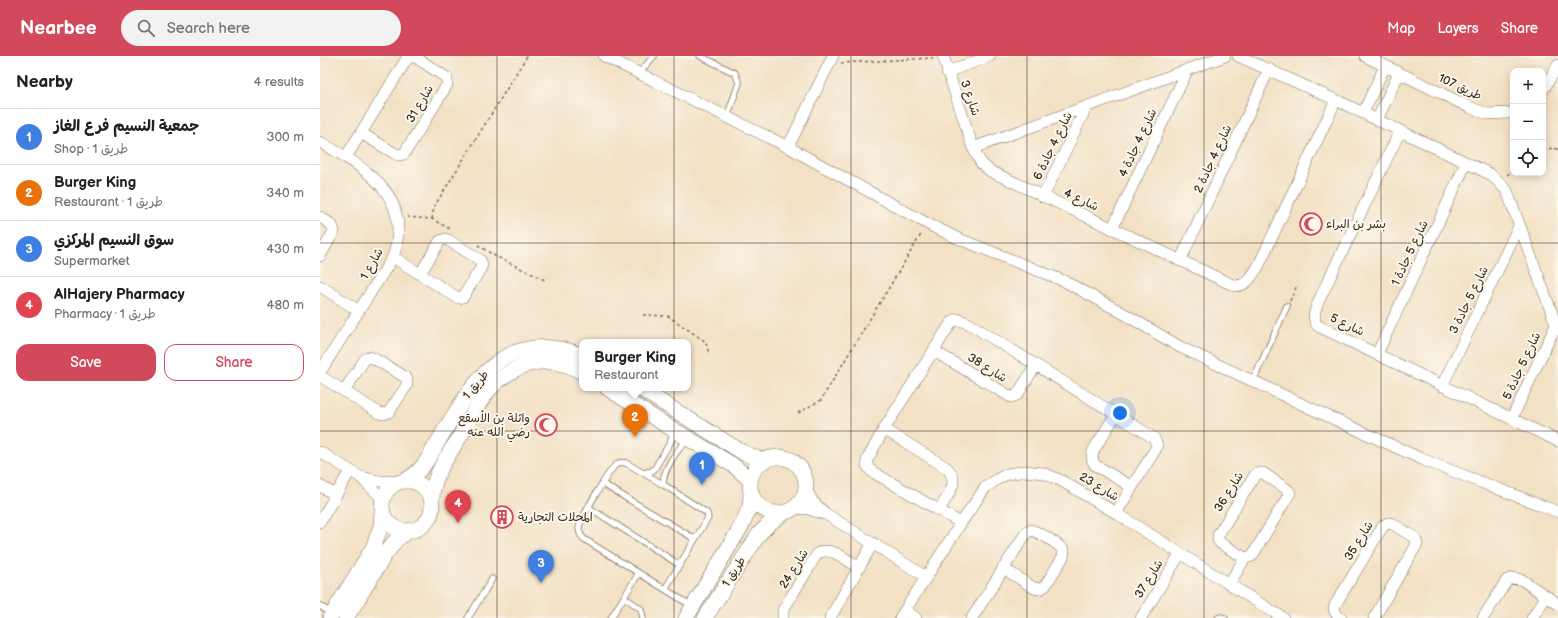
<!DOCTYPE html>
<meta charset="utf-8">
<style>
:root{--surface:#fff;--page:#f2f2f2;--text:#222;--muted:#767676;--line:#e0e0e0;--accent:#d1495b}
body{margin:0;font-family:"Balsamiq Sans","Playpen Sans Arabic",sans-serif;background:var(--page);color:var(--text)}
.controls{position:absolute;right:12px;top:12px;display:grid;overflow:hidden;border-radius:8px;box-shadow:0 2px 10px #0003}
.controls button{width:36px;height:36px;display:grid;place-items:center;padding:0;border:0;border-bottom:1px solid var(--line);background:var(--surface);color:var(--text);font:20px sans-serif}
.you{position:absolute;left:800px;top:357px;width:14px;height:14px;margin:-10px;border:3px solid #fff;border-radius:50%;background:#1a73e8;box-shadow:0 0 0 6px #1a73e833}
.badge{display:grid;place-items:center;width:26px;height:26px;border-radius:50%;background:var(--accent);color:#fff;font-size:13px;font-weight:700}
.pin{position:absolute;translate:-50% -33px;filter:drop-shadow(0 1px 2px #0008)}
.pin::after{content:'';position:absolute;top:21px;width:14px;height:12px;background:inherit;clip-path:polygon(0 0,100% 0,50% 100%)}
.popup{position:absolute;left:259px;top:283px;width:112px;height:52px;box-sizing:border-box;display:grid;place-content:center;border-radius:8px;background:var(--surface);filter:drop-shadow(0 1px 3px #0005);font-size:13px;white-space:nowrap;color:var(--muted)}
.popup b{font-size:15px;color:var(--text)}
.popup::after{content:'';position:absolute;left:50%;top:100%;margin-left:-8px;border:8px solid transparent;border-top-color:var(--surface)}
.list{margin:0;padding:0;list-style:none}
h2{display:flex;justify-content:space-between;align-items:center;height:52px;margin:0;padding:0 16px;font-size:17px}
h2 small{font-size:13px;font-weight:400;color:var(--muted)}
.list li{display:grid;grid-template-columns:26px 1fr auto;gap:12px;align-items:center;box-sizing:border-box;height:56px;padding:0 16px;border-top:1px solid var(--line)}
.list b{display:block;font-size:15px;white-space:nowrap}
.list p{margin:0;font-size:13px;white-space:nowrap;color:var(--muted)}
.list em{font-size:13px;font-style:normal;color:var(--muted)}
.actions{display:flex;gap:8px;padding:12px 16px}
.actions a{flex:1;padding:9px 0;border:1px solid var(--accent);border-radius:12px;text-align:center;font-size:14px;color:var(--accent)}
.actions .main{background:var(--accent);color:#fff}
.icon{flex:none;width:22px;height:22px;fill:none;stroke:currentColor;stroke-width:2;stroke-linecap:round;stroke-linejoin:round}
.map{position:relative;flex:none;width:1238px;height:562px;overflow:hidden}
header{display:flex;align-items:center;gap:24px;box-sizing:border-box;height:56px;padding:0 20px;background:var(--accent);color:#fff}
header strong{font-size:19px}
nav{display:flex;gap:22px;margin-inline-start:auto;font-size:14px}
.search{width:280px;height:36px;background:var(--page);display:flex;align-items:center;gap:10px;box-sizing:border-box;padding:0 14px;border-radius:22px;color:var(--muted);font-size:15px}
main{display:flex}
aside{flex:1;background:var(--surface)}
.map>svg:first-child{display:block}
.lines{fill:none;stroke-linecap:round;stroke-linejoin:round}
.lane-casing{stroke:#7b6a58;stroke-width:7}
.street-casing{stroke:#7b6a58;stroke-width:12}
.secondary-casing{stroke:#7b6a58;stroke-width:16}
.path{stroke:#7b6a58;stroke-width:1.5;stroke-dasharray:3 3;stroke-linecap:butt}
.lane{stroke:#fff;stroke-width:5.5}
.street{stroke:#fff;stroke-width:11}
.secondary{stroke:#fff;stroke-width:15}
.grid{fill:none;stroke:#3b2a1e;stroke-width:1;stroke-opacity:0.55}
.labels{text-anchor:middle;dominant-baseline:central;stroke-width:4;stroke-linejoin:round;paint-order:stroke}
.street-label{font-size:12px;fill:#3b2a1e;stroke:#fbf7ec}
.poi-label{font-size:12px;fill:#3b2a1e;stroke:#fbf7ec;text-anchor:start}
</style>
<header>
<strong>Nearbee</strong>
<div class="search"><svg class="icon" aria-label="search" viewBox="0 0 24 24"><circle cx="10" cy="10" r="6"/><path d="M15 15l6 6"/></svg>Search here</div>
<nav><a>Map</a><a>Layers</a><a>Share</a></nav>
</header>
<main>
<aside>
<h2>Nearby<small>4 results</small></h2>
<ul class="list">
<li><span class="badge" style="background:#3f7fe0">1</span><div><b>جمعية النسيم فرع الغاز</b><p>Shop · طريق 1</p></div><em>300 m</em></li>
<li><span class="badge" style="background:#e8710a">2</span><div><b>Burger King</b><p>Restaurant · طريق 1</p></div><em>340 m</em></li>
<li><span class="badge" style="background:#3f7fe0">3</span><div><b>سوق النسيم المركزي</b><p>Supermarket</p></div><em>430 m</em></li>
<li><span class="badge" style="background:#e0444e">4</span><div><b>AlHajery Pharmacy</b><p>Pharmacy · طريق 1</p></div><em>480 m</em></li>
</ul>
<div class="actions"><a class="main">Save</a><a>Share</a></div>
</aside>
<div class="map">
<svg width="1238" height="562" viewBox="0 0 1238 562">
<rect width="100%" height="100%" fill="#fbf7ec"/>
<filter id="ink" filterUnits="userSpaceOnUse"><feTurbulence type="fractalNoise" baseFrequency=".025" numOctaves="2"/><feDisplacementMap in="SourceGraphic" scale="8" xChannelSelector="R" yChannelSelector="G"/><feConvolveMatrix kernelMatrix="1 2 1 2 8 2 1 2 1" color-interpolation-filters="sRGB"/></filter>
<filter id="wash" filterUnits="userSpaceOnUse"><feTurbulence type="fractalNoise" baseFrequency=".012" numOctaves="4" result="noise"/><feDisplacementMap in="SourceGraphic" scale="16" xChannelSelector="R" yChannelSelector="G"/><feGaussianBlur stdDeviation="0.9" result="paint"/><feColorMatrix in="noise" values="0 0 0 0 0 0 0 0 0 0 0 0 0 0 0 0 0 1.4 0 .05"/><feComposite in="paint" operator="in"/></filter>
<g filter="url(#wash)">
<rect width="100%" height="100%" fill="#f3e1c5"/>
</g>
<g filter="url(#ink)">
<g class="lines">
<g class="lane-casing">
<path id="lane" d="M380,0L415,17L419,27L407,61
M319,17L334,0
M933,325L967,250
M323,417L332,415L335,412L351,385L352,376
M283,428L375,483
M344,429C340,419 359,388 369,385
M268,451L360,509
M345,533L388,462L387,457L344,429L306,407C302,406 300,406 297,408C290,412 259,465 259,472C259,477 261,480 264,483L372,550
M304,541L321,553L323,562
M0,550L12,558
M148,562L172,523
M291,562L319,517
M898,562L902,561L905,562"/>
</g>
<g class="street-casing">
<path id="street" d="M284,0L468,91L608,168L637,182L744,225L801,256L860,291L1003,358L1104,404L1238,456
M623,0L653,92L661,107L670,115L915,230C927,230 931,221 938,211L1016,44
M918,0L1016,44L1170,118L1178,125L1187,135L1238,274
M1045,0L1149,51L1167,58L1190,57L1193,55
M627,16L670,0
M1223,34L1238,9
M1043,57L1065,10
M1057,64L1079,17
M1080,75L1001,240C997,250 990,261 998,270L1238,385
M0,86C45,112 94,139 73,201L0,316
M468,91L513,0
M653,92L905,0
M26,101L86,4L91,1H95L127,22V29L84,98L78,99L74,97L41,77
M723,141L767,50
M0,161L12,169L14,175L0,200
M792,173L868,13
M73,201L138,242H139L143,241L161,212L162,208L160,204L128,184L125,183L120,185L100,218
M860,205L949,13
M0,230L39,255
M614,295L691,341L697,339L716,309
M1057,298L1146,107
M0,320L59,357L64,358L69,356L87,329V324L85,321L53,302L49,301L45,303L24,335
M1122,330L1199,170
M796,358L773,395L772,403L775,409L812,431
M1192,362L1236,269
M564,373L627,412C641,426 627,440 619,454
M0,396L39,420L63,443
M940,417H943L968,434L970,437L932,500L925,502L900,487L898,484V479L935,419Z
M42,421L59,425L79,426
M0,430L16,439
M486,433L493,446L506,458L606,521
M476,452L488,453L504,458
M0,466L30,415
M641,467L551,415L547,409V404L564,373L631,267L637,263L648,267L834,382L837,389L835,394L796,457
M909,528L925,502
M585,555L596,562
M463,562V554L497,498C509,488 528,505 539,512
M510,562L553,487
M580,562L641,467L665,432L676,424L687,418L705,415L723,417L740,424L796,457L963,562
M652,562L706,477L711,474C719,476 739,488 744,495L743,501L725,530L720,533L714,532L683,512
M821,562L860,498
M1021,562C1016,559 1013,555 1015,549L1063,470L1068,467L1073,468L1095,482L1097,488L1054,562
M1163,562L1187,524L1193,522L1202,524L1238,548
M1212,562L1226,541"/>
</g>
<g class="secondary-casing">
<path id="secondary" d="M287,332L352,373L413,409L430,424
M319,332L422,396L436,402L446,404
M430 429a28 28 0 1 1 56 0a28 28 0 1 1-56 0Z
M84,425C104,415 108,402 119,384C154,325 183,271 262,299
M62 450a25 25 0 1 1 50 0a25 25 0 1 1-50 0Z
M112,446C111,423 125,404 137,385C148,367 157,347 171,332C197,304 230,298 262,316
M10,562L53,492L61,470L62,455
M26,562L66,497L77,483L90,474
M366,562L422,469L430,450L431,438
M385,562L439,478L450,467L464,457"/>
</g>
<path class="path" d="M521,7L613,2
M1223,92L1238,93
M1187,119L1193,115
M87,161L112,163L130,173
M112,163L114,151L207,0
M158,189L175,200L227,225
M970,245L977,229
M323,259L348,260L386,286L389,299
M478,357L501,344L602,177"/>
<use href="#lane" class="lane"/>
<use href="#street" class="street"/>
<use href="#secondary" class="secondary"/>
</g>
</g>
<path class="grid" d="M177,0V562M354,0V562M531,0V562M707,0V562M884,0V562M1061,0V562M0,187H1238M0,375H1238"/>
<defs>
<g id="mosque-ring" transform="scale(1.15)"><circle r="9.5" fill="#fbf7ec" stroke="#d1495b" stroke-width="1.5"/><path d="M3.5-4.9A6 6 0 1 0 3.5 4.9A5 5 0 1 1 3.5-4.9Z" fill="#d1495b"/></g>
<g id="building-ring" transform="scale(1.15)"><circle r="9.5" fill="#fbf7ec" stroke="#d1495b" stroke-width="1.5"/><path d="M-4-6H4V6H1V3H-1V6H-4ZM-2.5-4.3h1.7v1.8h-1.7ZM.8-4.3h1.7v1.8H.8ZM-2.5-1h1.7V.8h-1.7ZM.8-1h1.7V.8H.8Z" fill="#d1495b"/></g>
</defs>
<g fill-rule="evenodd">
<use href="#mosque-ring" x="991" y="168"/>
<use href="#mosque-ring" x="226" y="369"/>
<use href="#building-ring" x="182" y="461"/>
</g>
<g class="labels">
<g class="street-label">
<text transform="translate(1140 31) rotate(25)">طريق 107</text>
<text transform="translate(650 42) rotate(71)">شارع 3</text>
<text transform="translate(100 48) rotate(-59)">شارع 31</text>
<text transform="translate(818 87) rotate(-65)">شارع 4 جادة 4</text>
<text transform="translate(733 90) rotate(-64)">شارع 4 جادة 6</text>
<text transform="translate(893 103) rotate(-65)">شارع 4 جادة 2</text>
<text transform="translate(761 144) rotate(25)">شارع 4</text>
<text transform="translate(1090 197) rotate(-65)">شارع 5 جادة 1</text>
<text transform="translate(52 208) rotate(-61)">شارع 1</text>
<text transform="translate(1149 244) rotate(-64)">شارع 5 جادة 3</text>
<text transform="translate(1027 269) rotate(25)">شارع 5</text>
<text transform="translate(1202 310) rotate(-65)">شارع 5 جادة 5</text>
<text transform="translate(667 312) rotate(32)">شارع 38</text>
<text transform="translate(156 329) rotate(-51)">طريق 1</text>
<text transform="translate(779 431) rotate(31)">شارع 23</text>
<text transform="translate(909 436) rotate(-58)">شارع 36</text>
<text transform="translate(1039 485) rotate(-58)">شارع 35</text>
<text transform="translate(474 513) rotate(-58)">شارع 24</text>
<text transform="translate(414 516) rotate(-57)">طريق 1</text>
<text transform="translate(829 523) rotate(-58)">شارع 37</text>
</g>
<g class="poi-label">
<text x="1006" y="168">بشر بن البراء</text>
<text x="210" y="362" text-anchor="end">واثلة بن الأسقع<tspan x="210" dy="14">رضي الله عنه</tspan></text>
<text x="198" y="461">المحلات التجارية</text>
</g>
</g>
</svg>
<div class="controls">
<button>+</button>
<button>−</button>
<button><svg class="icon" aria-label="locate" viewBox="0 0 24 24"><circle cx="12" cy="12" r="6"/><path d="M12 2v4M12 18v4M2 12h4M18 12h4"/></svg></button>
</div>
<div class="you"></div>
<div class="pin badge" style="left:382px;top:429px;background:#3f7fe0">1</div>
<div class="pin badge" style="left:315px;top:381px;background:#e8710a">2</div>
<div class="popup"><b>Burger King</b>Restaurant</div>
<div class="pin badge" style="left:221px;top:527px;background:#3f7fe0">3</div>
<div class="pin badge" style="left:138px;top:467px;background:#e0444e">4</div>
</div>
</main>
